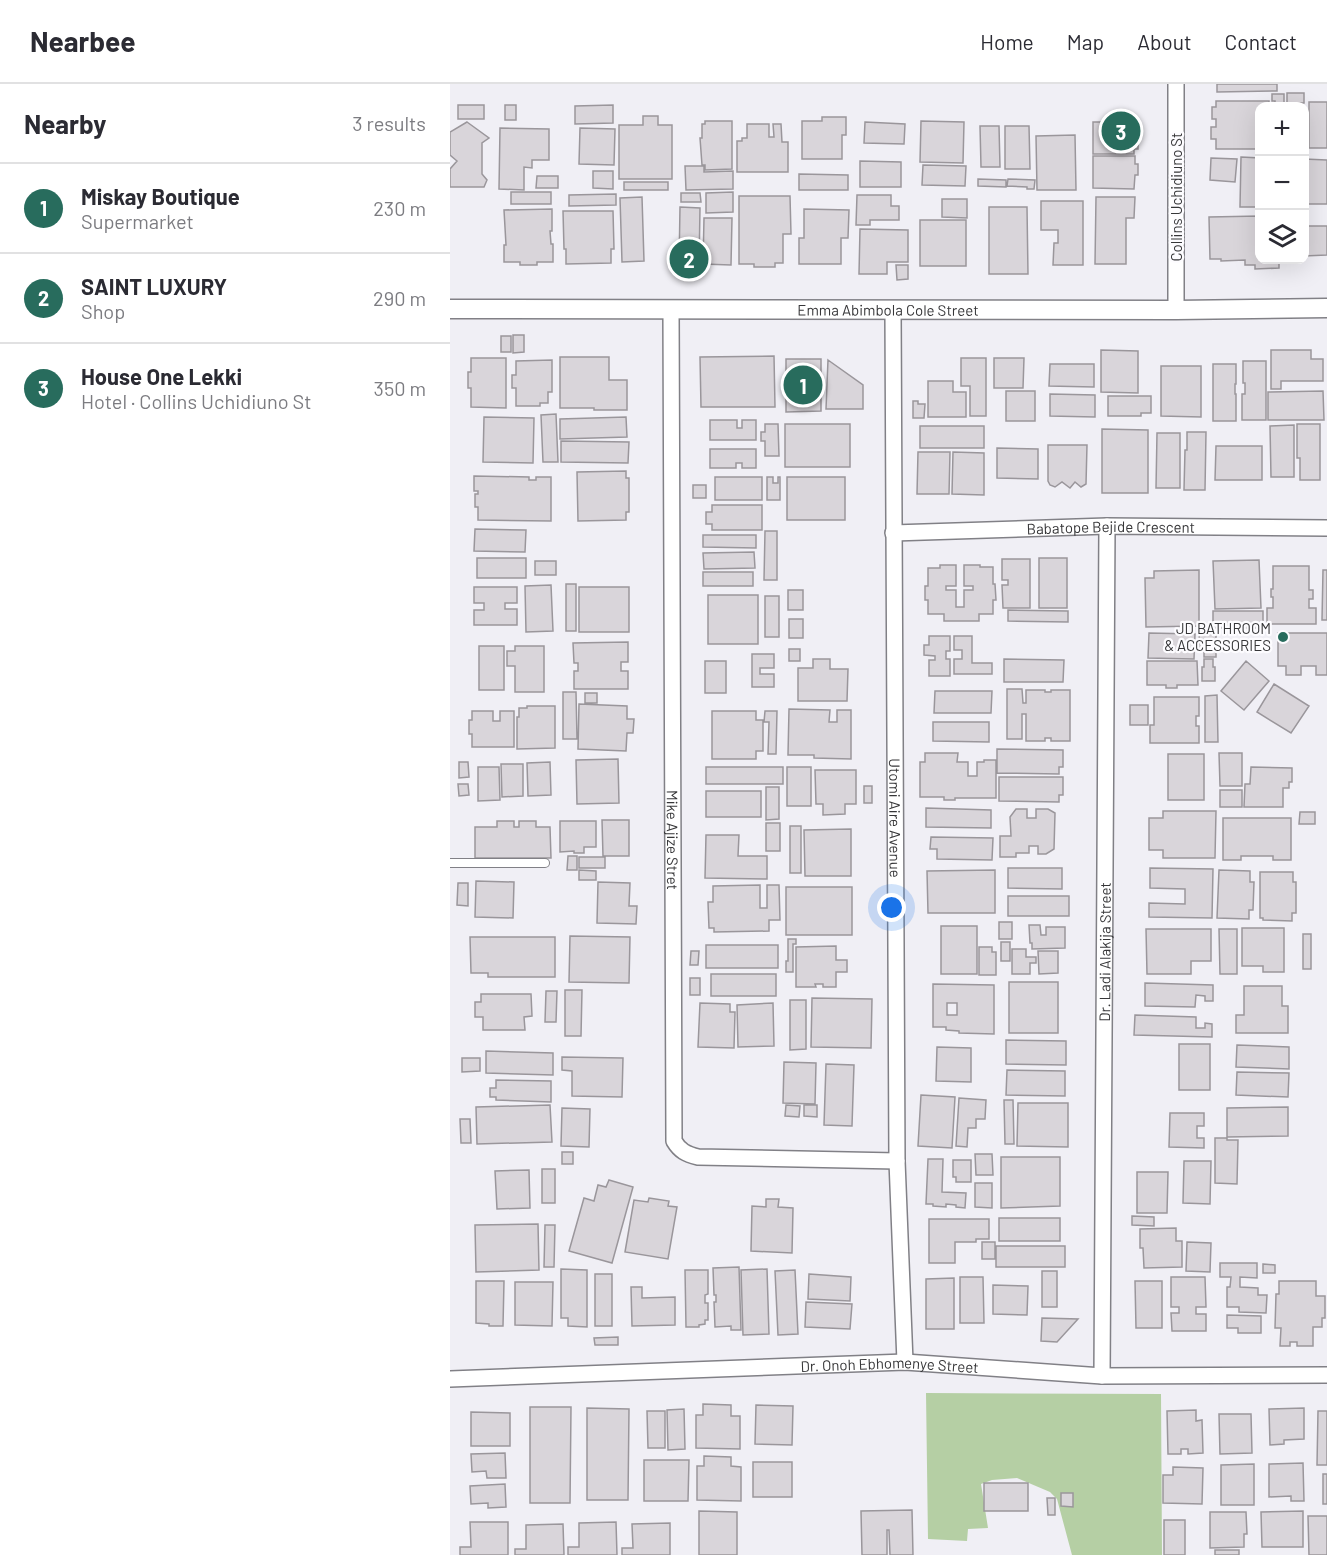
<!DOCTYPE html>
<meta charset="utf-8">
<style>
:root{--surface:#fff;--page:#f2f2f3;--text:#2b2b33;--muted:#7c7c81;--line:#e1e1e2;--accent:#286c5d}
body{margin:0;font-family:Barlow,sans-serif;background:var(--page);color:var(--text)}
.controls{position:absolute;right:18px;top:18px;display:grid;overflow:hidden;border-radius:12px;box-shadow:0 6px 24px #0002}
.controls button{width:54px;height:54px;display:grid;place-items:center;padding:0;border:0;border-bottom:2px solid var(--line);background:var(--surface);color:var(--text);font:30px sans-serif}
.you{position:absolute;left:442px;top:824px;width:21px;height:21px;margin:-15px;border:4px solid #fff;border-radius:50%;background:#1a73e8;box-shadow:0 0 0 9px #1a73e833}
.badge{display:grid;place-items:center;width:39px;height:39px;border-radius:50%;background:var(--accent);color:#fff;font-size:20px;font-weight:700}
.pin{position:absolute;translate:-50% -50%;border:3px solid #fff;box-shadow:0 2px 6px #0006}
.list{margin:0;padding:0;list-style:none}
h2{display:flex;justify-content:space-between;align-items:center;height:78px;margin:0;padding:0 24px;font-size:26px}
h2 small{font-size:20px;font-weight:400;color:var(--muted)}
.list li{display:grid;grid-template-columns:39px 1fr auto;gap:18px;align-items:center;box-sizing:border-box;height:90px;padding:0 24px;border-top:2px solid var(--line)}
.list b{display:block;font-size:22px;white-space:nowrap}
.list p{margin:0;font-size:20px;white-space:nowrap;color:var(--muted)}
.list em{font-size:20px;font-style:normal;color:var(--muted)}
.icon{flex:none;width:33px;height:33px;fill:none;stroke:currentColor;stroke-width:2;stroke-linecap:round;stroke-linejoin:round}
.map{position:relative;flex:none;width:877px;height:1471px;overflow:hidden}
header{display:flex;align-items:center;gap:36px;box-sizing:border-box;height:84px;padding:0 30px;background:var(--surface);border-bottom:2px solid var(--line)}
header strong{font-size:28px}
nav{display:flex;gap:33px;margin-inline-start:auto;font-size:21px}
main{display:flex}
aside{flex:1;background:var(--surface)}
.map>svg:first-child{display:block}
.green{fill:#b5cfa4}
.building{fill:#d9d5da;stroke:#9a969b;stroke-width:1.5;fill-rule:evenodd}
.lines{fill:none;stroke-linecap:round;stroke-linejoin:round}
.service-casing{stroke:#818086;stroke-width:10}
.minor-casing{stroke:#818086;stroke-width:18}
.tertiary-casing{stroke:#818086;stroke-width:21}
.service{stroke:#fff;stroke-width:8}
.minor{stroke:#fff;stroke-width:15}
.tertiary{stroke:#fff;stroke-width:18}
.poi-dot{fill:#286c5d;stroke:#fdfcff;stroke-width:2}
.labels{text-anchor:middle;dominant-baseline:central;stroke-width:4.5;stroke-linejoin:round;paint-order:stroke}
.street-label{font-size:15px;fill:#363638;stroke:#fdfcff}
.poi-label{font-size:15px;fill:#363638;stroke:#fdfcff;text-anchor:end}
</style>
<header>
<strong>Nearbee</strong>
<nav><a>Home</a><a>Map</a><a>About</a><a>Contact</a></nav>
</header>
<main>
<aside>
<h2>Nearby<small>3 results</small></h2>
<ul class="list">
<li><span class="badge">1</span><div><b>Miskay Boutique</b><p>Supermarket</p></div><em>230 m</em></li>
<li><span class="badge">2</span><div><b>SAINT LUXURY</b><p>Shop</p></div><em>290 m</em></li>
<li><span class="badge">3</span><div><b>House One Lekki</b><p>Hotel · Collins Uchidiuno St</p></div><em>350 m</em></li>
</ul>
</aside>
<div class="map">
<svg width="877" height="1471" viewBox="0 0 877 1471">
<rect width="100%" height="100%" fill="#f0eff5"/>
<path class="green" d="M476,1309L711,1310L712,1471H622L607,1415L600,1408L567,1394L542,1396L531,1400L538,1444L518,1445L517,1457L478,1455Z"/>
<path class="building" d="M767,0H827V7L767,8Z
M837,9H854V19H837Z
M822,10H834V22H825V17H822Z
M766,17H819V22H810V65H766V55H761V43H766V35H762V23H766Z
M859,18H877V64H859Z
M8,21H34V35H8Z
M55,21H66V36H55Z
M163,21V39L125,40V22Z
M193,32H208V41H222V95H169V41H193Z
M372,33H396V51H392V75H352V37H372Z
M255,37H282V85L255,86V81H252L250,54H252V40H255Z
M471,37L514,38L513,79L470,78Z
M17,38L39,54L32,59V90L37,96L34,103H0V85L7,77L0,71V48Z
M415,38L455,40L454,60L414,59Z
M643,38H684V53H688V65H684V70H643Z
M297,40H319V53H324L323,40H331L332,58H338V88H287V57H292V54H297Z
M530,42H549L550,83H531Z
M555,42H579L580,85H555Z
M50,44L99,45V76H82V84L74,83V106L49,105Z
M130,44L165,45L164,81L129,80Z
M625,51L626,106H587L586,52Z
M643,72H685V80H688V91H685L684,105L643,104Z
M791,73L810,74V123H790Z
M761,74L787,75L785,98L760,96Z
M854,75L877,76V120H854Z
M410,77L451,78V103H410Z
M473,81L516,82L515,102L472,101Z
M235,82H254V88L283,87V105L236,106Z
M143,87H163V105L143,104Z
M349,90L398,91V106H349Z
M87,92H108V104H86Z
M528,95L556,96V103L528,102Z
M558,95L585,96L584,105H577V103L557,102Z
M174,98H218V106H174Z
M61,108H101V120H61Z
M283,108V128L256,129V109Z
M231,109H250L251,118H231Z
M166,110V121L119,122V111Z
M407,111H441V122H449V136H420V141H406Z
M289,112H340L341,150H333V179H325V183H304V180H289Z
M192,113L194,177L172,178L170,114Z
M646,113H685L684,134H676V180H645Z
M492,115H517V134L492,133Z
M591,117H633V181H603L604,159H608V146H591Z
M230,123L250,124L249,182H229Z
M539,123H577L578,190H539Z
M102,125V147H100L101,160H103V178H87V181H70V178H54V161H56L54,126Z
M354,125L399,126L398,154H391V180H349V154H354Z
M113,127H163L164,165H161V179L116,180V165H114Z
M810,132V176H829V184L805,185V181H795V176L771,177V175H760L759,133Z
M254,134H282L281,181L253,180Z
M470,136H516V182H470Z
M854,142H877V171L854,172Z
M410,145L458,146V178H437V190H409Z
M446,181H458V195L447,196Z
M63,251H74V268L63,269Z
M51,252H61V268H51Z
M651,266L688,267V309L651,308Z
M821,266H861V275H873V297H831V305H821Z
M324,272L325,323H251L250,273Z
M110,273H159V296H177V326H144V324H110Z
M21,274H56V324L21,323V304H18V288H21Z
M511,274H536V332H520V302H511Z
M544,274H574L573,304H544Z
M336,275H371V327L336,328Z
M102,276V308H98V319H90V322H66V304H62V291H66V277Z
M378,276L413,301V325H376Z
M793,277H816V336H792V310H795V299H793Z
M600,280H644V303L599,302Z
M763,280H786V300H785V310H786V337H763Z
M711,282H751V333L711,332Z
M478,297H503V308H516V333H478Z
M556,307H585V337H556Z
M873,307L874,336H818V308Z
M600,310L645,311V333L600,332Z
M658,312H701V329H691V332H658Z
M463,317H468V320H475L474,334H463Z
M106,330L108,378H93L91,331Z
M34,333L84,334L83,379L33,378Z
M176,333L177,353L110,355V335Z
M260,336H287V344H292V336H306V356H260Z
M315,340H328L329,372H315V357H311V348H315Z
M335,340H400V383H335Z
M847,340H870V396H850V374H847Z
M844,341V393H821L820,342Z
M470,342H534V364H470Z
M652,345L698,346V409H652Z
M737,348H756L755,406H734L735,366H737Z
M707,349H730V404H706Z
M111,357L179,358L178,379L111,378Z
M598,361H637L636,400L631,403L625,398L620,404L612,398L605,403L600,401L598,397Z
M766,362H812V396H765Z
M547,364L588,365V395L547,394Z
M260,365H306V384H292V379H286V384H260Z
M468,368H500L499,410H467Z
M503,368L534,369V411L502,410Z
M176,387V394H179V428H176V436L128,437L127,388Z
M24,392L79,393V396H86V393H101V437L28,436V423H25V410H28V407H24Z
M265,393H312V416H265Z
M317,393H323V399H328V393H330V416H317Z
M337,393H395V436H337Z
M243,401H256V414H243Z
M262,421H312V446H262V440H256V428H262Z
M25,445L76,446L75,468L24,467Z
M315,447H327V496H314Z
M253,451H306V464L253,463Z
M304,468L305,484L254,485L253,469Z
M27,474H76V494H27Z
M589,474H617V524H589Z
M552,475H580V524H553L552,501H558V496H552Z
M809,476L811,524L765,525L763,477Z
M85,477H106V491H85Z
M490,481H506V502H496V506H506V523H514V506H523V502H514V481H530V483H543V500H545L546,516H543V530H529V537H494V530H478V516H475V502H478V484H490Z
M823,482H859V506H863V515H859V524H866V540H817V524H823V513H821V505H823Z
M749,486V542L696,543L695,494H704V487Z
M873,486H877V536H872Z
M253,488H303V502H253Z
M116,500H126V547H116Z
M101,501L103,547L76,548L75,502Z
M24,503H67V519H55V525H67V541H24V526H34V519H24Z
M129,503H179V548H129Z
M338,506H353V526H338Z
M258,511H308V560H258Z
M315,512H329V553H315Z
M558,526L618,527V538L558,537Z
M763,527H813V544H763Z
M339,535H353V554H339Z
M766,548V573H754V563H750L749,549Z
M699,549L745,550L744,575L698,574Z
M828,549H877V591H866V582H851V591H836V582H828Z
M479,552H500V567H496V575H500V592H479V576H485V572L474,571V561H479Z
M504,552H522V579H542V590H504V575H512V566H504Z
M178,558V578H171V587H178V605H124V587H128V579H124L123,559Z
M29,562H54V606H29Z
M65,562H94V608H65V582H57V567H65Z
M339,565H350V577H339Z
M302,570H324V584H310V590H324V603H302Z
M363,575H380V585H398L397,617H348V584H363Z
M554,575L614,576L613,598H554Z
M754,575H763V583H765V597H752V583H754Z
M255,577H276V609H255Z
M697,577H747L748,601H727V604H716V601H697Z
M796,577L819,597L794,626L771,607Z
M824,600L859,622L841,649L807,628Z
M557,605H572L573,619H576V606H595V608H601V606H620V657H601V654H595V657H576V630H572V655H557Z
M485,607H542L541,629H484Z
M113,608H126L127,655H113Z
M135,609H147V619H135Z
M767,611L768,658H755V612Z
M704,613H749V632H746V642H749V659H700V641H704Z
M129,620L177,622V635H184L183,649H177L176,667L128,665Z
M680,621H698V641H680Z
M77,622H105V664L67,665V633H69V624H77Z
M339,625L380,626L379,638H387V626H401V675L364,674V671H338Z
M22,627H43V637H50V627H64V663H22V650H19V636H22Z
M262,627H306V636H313V667H306V675H262Z
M315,627H327L326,670H318L319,638H314Z
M483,638H539V658L483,657Z
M547,665L613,666V683H609V690L547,689Z
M475,669H508L507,678H518V692H527V678H534V676H546V714H505V716H494V713H470V678H475Z
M769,669H792V702H770Z
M718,670H754V716H718Z
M168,675L169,719L127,720L126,676Z
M9,678H18L19,693L9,694Z
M100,678L101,711L78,712L77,679Z
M51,680H73V712L52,713Z
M28,683H49L50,716L28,717Z
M256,683H333V700H256Z
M337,683H361V722H337Z
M801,683L842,684V698H839V704H833V723H794L795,700H800Z
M365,686H406V720H395V730L373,731V720H366Z
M549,693H613V711H609V718L549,717Z
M8,700H18L19,711L9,712Z
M414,702H422V719H414Z
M316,703H329V735L316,736Z
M770,706H792V723H770Z
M256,707H311V733H256Z
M476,724L541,726V744L476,743Z
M566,725H577V734H586V725H598L605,729L604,765L596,770H588V762H579V769H566V773H550V752H561L560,733Z
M713,727H766L765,774H713V766H699V734H713Z
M850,728H865V740H849Z
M773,734H841V776H823V772H791V776H773Z
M152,736H179V772H153Z
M47,737H64V743H69V737H86V743H100L101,774H25V743H47Z
M110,737H146V763H134V769H124V767L110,768Z
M316,739H330V767H316Z
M340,742H351V789H340Z
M401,745V792H355L354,746Z
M256,751H289L288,772H317V795L255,794Z
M481,753L543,754L542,776L487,775V765H480Z
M118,772H127V786H117Z
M129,773H155V784H129Z
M558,784H612V805L558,804Z
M700,784L763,785L762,834L699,833V819L735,820V805L700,804Z
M129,786L146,787V796H129Z
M545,786V829H478L477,787Z
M769,786L800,787V798H804L803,826H799V835L767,834Z
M810,788H843V798H846V829H842V837L813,836V834H810Z
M26,797L64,798L63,834L25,833Z
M148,798L180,799L179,822H187L186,840L147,839Z
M8,799H18V822L7,821Z
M310,801V824H317V801H329L330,836H319V847L264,848V844H259L258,818H263V802Z
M336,803H402V851H336Z
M558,812H619V832H558Z
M549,838H562V855H549Z
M579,841H590L591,851H596V843H615V864L582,865V859H580Z
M491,842H527V890H491Z
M792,844H834V888H813V882H792Z
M696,845H761V877H741V890H697Z
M769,845H787V890H770Z
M853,850H861V885H853Z
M120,852L180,853L179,899L119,898Z
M20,853H105V893H38V889H21Z
M338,855H346V860H343V888H336V877H338Z
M551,858H560V877H551Z
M256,861H328V884H256Z
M386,862V876H397V888H386V903H373V900H365L366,903H346V863Z
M529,863H542V868H546V891H529Z
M562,865H576V873H586V879H580V890H562Z
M241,867H249L248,881H240Z
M588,867H608V889L589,890Z
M261,890H326V912H261Z
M240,894H250V911H240Z
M559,898H608V949H559Z
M695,899L763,901V917H755V912L746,911L745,923L695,922Z
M483,900L544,901V950L509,949V947L496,946V943H483ZM497,919H507V931H497Z
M794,902H832V922H838V949H786V931H794Z
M115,906H132L131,952H115Z
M96,907H107L106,938H95Z
M31,910H81L82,932L74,933L75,946H33V933H25V918H31Z
M362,914L422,915L421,964L361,963Z
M340,916H356V965L340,966Z
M250,919L280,920V928H285L284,964L248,963Z
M323,919L324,962L288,963L287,921Z
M685,931L746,933V944H755V939L762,940V953L684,951Z
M556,956L616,957V981L556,980Z
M729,960H760V1006H729Z
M787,961L839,963V985L786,983Z
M487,963L521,964V998L486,997Z
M36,967L103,969V991L36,989Z
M112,973L173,974L172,1013L122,1012V987L112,986Z
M12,974H30V987L12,988Z
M334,978L366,979L365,1020L333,1019Z
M376,980L404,981L402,1042L374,1041Z
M557,986L615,987V1012L556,1011Z
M787,988L839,989L838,1013L786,1011Z
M46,996L101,997V1018L46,1016V1013H40V1004H46Z
M471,1011L505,1013L502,1064L468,1062Z
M509,1014L536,1016L535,1035H526V1044H518L517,1063L506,1062Z
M554,1016H563L564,1060H555Z
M568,1019H618V1063L567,1062Z
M100,1021L102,1058L27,1060L26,1023Z
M336,1021L350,1022L349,1033L335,1032Z
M354,1021H367V1033L354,1032Z
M838,1023V1052L777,1053V1024Z
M112,1024L140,1025L139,1063L111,1062Z
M720,1029H754V1042H747V1054H754V1064L719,1063Z
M10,1035H20L21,1059H11Z
M765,1054H777V1056H788L787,1100L765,1099Z
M112,1068H123V1080H112Z
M525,1070H542L543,1091H526Z
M551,1073H610V1122L551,1124Z
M478,1075H493L492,1108L516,1109L515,1124L506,1123V1121L496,1120V1123L483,1122V1120H476Z
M503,1076H521V1098H506V1093H503Z
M734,1077H761L760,1120L733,1119Z
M92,1085H105V1119H92Z
M79,1086L80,1124L47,1125L45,1087Z
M687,1088H718L717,1129H687Z
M159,1096L183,1103L162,1179L119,1167L134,1114L144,1117L148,1101L156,1103Z
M525,1099H542V1124L525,1123Z
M199,1114L219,1117L218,1122L227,1123L218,1175L175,1168L184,1116L198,1118Z
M316,1115H329L328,1123L343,1124L342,1169L301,1167L302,1122L316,1123Z
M682,1132L704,1133V1142L682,1141Z
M549,1134H610V1157H549Z
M479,1135H539V1155H526V1158H505V1179H479Z
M88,1140L89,1186L26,1188L25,1141Z
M95,1141H105L104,1183H94Z
M726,1144V1157H732V1183L694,1184L693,1164H690V1145Z
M532,1158H545V1175H532Z
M737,1158L761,1159L760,1188L736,1187Z
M546,1162H615V1183H546Z
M770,1179H807V1194L790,1193V1203L808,1204V1211H817L816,1229L789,1228V1223H777V1203H780L781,1193H770Z
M813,1180L825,1181V1189H813Z
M289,1183L291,1246H281V1242L265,1243L264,1218H266V1211H264L263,1184Z
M111,1185L137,1186V1243L118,1242V1234H111Z
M317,1185L319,1250L293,1251L291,1186Z
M235,1186H258V1210L255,1211V1219H258V1236H255V1240L249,1241V1243H236Z
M345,1186L348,1250L328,1251L325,1187Z
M592,1187H607V1223H592Z
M145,1190H162V1242H145Z
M359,1190L401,1193L400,1217L358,1215Z
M510,1193H533L534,1239H510Z
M721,1193H755L756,1223H746V1230H756V1247H722L721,1229H729V1223H721Z
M504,1194V1245H476V1195Z
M26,1197H54L53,1242H39V1240L26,1239Z
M685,1197H712V1244H686Z
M829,1197H866V1212H875V1234H872V1243H863V1262H847V1258H840V1262H830L831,1244H825L826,1210H829Z
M65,1198H103L102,1242L65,1241Z
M543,1201L578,1202L577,1231L543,1230Z
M181,1203H192V1214L225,1213V1241L182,1242Z
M356,1218L402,1220L400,1245L355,1243Z
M777,1231L811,1232V1249H788V1244H777Z
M592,1234L628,1235L607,1258L591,1257Z
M168,1253V1261H145L144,1254Z
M253,1320L281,1321V1332H290V1365L246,1364V1331H253Z
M306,1321L343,1322L342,1361L305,1360Z
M80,1323H121L120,1419H80Z
M137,1324L179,1325L178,1416H137Z
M854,1324V1355L834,1356V1360L820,1361L819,1325Z
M234,1325L235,1365L218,1366L217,1326Z
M746,1326V1337L752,1336L753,1369L738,1370V1365H731V1370H718L717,1327Z
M197,1327H215V1364H198Z
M868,1327H877V1381H867Z
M21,1328L60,1329V1362H21Z
M769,1330H801L802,1369L770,1370Z
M55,1369L56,1394H37L36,1387L22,1388L21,1370Z
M254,1372L281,1373V1382L291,1383V1417L247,1416V1382H254Z
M194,1376H239L238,1417H194Z
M303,1378H342V1413H303Z
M853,1379L854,1417H841V1412L819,1413V1380Z
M804,1380V1421H771V1381Z
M723,1383L753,1384L752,1420L713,1419V1391H723Z
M873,1390H877V1420H873Z
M534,1399H578V1427H534Z
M55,1400L56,1423L38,1424V1419L21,1420L20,1402Z
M611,1409H623V1423L611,1422Z
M597,1414H605V1431H598Z
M462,1426L463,1471H440L439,1446H437V1471H412L411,1427Z
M249,1427L287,1428V1471H249Z
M853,1427V1463H812L811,1428Z
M760,1428H796L797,1450H794V1463L760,1464Z
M858,1432H877V1471H859Z
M714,1436H735V1471H714Z
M20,1438H58V1471H10V1463H21Z
M166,1438L167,1471H118V1463H129V1439Z
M220,1439V1471H172V1464H183L182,1440Z
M113,1440L114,1471H65V1465H76V1441Z
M765,1466H789V1471H765Z"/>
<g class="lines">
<g class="service-casing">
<path id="service" d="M0,779H95"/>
</g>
<g class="minor-casing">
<g id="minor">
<path id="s1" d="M221,225L224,1057C230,1067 236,1070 248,1073L447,1077"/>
<path id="s2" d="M443,226L447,1077L455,1278"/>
<path d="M726,226V0"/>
<path id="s3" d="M443,449L657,442L877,444"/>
<path id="s4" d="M652,1292L657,442"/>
<path id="s5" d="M0,1295L455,1278L652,1292L877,1291"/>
</g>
</g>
<g class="tertiary-casing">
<g id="tertiary">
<path id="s6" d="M0,225L726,226L877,224"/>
</g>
</g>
<use href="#service" class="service"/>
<use href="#minor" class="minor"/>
<use href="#tertiary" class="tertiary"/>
</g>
<circle class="poi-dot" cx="833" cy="553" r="6"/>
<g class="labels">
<g class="street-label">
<text transform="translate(726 113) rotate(-90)">Collins Uchidiuno St</text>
<text stroke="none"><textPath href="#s6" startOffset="438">Emma Abimbola Cole Street</textPath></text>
<text stroke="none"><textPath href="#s3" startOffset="218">Babatope Bejide Crescent</textPath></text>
<text stroke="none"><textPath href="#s2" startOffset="508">Utomi Aire Avenue</textPath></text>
<text stroke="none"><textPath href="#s1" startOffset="531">Mike Ajize Stret</textPath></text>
<text stroke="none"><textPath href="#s4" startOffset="424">Dr. Ladi Alakija Street</textPath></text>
<text stroke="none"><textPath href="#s5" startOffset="440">Dr. Onoh Ebhomenye Street</textPath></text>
</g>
<g class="poi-label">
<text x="821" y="544">JD BATHROOM<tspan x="821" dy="17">&amp; ACCESSORIES</tspan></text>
</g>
</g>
</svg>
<div class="controls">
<button>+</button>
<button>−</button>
<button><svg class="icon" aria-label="layers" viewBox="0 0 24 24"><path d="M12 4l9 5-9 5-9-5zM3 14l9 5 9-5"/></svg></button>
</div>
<div class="you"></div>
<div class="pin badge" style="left:353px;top:301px">1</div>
<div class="pin badge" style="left:239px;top:175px">2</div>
<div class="pin badge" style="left:671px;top:47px">3</div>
</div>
</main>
